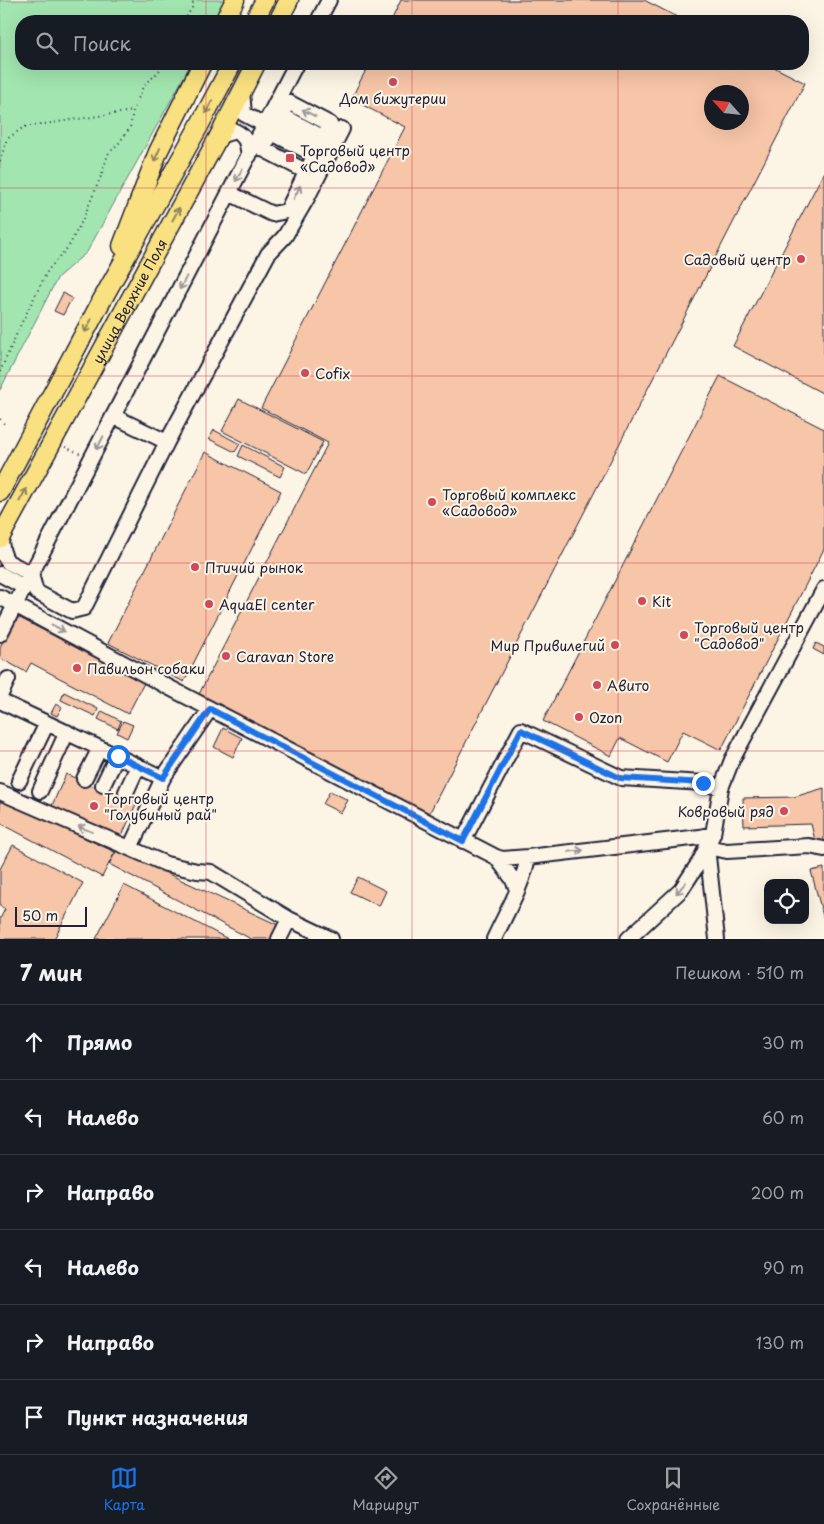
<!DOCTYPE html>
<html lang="ru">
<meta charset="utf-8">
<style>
:root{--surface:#171b24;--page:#20242c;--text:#f1f3f6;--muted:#9ea1a6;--line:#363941;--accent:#1a73e8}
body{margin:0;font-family:"Playpen Sans",sans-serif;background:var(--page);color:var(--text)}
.controls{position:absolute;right:15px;bottom:15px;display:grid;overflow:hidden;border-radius:10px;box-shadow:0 5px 20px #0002}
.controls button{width:45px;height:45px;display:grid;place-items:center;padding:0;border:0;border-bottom:1px solid var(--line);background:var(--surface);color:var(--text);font:25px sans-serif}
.compass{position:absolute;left:704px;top:85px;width:45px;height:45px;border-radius:50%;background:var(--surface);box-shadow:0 5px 20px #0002;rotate:297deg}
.scale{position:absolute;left:15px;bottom:12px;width:72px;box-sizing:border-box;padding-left:5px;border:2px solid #22223b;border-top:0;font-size:14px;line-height:18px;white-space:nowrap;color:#22223b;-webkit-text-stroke:4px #fcf5e5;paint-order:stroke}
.stop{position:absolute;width:15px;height:15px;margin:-11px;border:4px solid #1a73e8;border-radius:50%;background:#fff}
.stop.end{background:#1a73e8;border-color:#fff;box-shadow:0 1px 5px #0008}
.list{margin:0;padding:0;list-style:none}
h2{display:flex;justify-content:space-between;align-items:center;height:65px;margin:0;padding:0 20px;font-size:21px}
h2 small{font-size:16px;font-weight:400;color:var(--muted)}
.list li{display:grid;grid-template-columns:32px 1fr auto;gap:15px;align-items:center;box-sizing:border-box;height:75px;padding:0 20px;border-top:1px solid var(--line)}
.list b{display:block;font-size:19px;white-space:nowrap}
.list em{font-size:16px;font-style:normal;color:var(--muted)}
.icon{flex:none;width:28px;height:28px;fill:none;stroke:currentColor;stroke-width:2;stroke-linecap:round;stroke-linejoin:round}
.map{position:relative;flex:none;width:824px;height:939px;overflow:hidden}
.search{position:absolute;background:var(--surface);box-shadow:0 5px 20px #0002;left:15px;right:15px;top:15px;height:55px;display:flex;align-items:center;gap:12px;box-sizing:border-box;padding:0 18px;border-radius:20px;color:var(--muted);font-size:19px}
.sheet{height:515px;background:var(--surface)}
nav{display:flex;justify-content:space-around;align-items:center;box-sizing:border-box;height:70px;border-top:1px solid var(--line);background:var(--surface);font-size:14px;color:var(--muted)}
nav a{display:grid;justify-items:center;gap:2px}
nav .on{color:var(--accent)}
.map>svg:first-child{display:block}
.green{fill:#a2e5b0;stroke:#628476}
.building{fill:#f7c5a7;stroke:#22223b;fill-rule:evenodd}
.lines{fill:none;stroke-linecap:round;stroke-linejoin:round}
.minor-casing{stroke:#22223b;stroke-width:18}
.major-casing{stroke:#22223b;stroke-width:21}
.path{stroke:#22223b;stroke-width:2;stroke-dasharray:1 4;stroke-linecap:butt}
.minor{stroke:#fcf5e5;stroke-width:14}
.major{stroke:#f9e181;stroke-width:18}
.oneway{stroke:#8e825e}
.oneway2{stroke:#9a9698}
.route{stroke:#1a73e8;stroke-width:6}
.grid{fill:none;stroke:#d1495b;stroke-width:1;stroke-opacity:0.55}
.poi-dot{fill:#d1495b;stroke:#fcf5e5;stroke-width:2}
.labels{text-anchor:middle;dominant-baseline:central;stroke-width:4;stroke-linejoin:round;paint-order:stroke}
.poi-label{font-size:14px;fill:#22223b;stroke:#fcf5e5;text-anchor:start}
.street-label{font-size:14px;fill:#22223b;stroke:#fcf5e5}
</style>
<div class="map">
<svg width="824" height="939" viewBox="0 0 824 939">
<rect width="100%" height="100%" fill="#fcf5e5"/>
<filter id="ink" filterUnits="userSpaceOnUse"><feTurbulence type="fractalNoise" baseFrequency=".02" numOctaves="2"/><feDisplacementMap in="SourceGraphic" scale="10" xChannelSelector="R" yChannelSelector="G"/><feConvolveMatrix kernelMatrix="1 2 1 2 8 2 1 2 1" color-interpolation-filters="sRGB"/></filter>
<g filter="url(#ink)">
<path class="green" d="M0,0H226L215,21H21V64H191L87,252L58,277L0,390Z"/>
<path class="building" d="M401,0H644L685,21H391Z
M369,64H768L805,83L428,816L197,698L328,443L261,408L405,127L351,99ZM712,92H742V122H712Z
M824,172V394L733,346Z
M63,293L72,298L63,315L54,311Z
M720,376L824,429V549L721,750L683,731L667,762L620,738L611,756L543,721Z
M239,399L323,442L306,474L222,431Z
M214,430L240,444L235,452L209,439Z
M243,445L285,467L280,477L238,456Z
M205,452L281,491L184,682L108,643Z
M16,616L144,683L128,714L31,663L26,672L0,658V647Z
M816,643L824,647V655L813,649Z
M64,692L98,709L95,716L61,700Z
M56,704L62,707L57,716L51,713Z
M102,711L121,721L118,729L98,719Z
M123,721L133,725L127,738L117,733Z
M223,728L242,738L233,757L214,747Z
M66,774L106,792L107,789L137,802L120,840L50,810Z
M824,788V842L816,844L811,824L744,826L743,798L794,797Z
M330,791L348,800L341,813L323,804Z
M0,799L115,852L102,877L0,823Z
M13,845L83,883L54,939H0V919L5,909L0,906V869Z
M117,850L278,925L271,939H251L109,864Z
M824,868V920L811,871Z
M358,877L386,891L379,906L350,892Z
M124,885L228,939H96Z"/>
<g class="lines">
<g class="minor-casing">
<path id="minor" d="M318,21L329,0
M242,92L244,114L265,125
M281,115L324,138
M276,124L320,146
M272,133L315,155
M219,136L235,131C247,137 247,143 249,156
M263,149L307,172
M229,193L272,214L287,211L330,124L288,102L263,149
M113,416L167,442
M1,536C1,545 2,555 8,562L31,574L36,592L72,611L84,608L167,442L268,254L285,236L306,200L342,129
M0,574L24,587
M0,597L170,688L496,857L502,859L528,857L700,837L713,834
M0,634L296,64
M0,696L8,679
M0,701L163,778
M84,779L100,748
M19,781L47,723
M103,785L117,756
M40,791L67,732
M0,792L166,864L197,871L211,872L289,919L331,939
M126,792L138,766
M463,841L521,730L621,778L703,783L721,788
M707,847L727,851L809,846L824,849
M707,847L717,939
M130,848L163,778L210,709
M496,857L512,878L517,889
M279,939L289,919
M494,939C506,913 523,885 528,857
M628,939L681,890L700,861L713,834L721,788L732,760L824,589"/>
</g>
<g class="major-casing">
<g id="major">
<path d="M224,21L235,0"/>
<path d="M254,21L265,0"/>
<path d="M278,21L289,0"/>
<path d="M122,246L158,152L202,64"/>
<path d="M0,492L102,300L199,126L232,64"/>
<path id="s1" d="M0,538L219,136L256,64"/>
</g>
</g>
<path class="path" d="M184,21L193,6V0
M0,161L7,139L24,127L133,111
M0,372L21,324L48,270L69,246L83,219L102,174L108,154L119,143L130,128L133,111L143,87L159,71L163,64
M0,419L5,425
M65,447L81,454"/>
<use href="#minor" class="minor"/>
<use href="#major" class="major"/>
</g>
<defs><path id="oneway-shaft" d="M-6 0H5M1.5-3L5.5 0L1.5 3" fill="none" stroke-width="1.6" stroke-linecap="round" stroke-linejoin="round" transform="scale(1.25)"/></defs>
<g class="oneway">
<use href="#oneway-shaft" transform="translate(209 107) rotate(117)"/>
<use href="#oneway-shaft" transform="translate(157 155) rotate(114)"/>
<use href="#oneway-shaft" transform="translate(176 214) rotate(-61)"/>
<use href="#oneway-shaft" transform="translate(88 326) rotate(118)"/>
<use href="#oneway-shaft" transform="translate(23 495) rotate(-61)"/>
</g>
<g class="oneway2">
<use href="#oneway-shaft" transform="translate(309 113) rotate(-152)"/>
<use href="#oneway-shaft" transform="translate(239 175) rotate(118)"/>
<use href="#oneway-shaft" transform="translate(297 192) rotate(-63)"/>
<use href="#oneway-shaft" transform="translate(183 283) rotate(118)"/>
<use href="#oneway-shaft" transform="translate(100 443) rotate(117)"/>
<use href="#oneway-shaft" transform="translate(58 628) rotate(28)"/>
<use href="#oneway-shaft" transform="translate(85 829) rotate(-157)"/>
<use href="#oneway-shaft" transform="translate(576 851) rotate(-6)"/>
<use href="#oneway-shaft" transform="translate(681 888) rotate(131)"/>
</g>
</g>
<g class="lines" filter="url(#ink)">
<path class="route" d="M118,756L163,778L210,709L463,841L521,730L620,778L703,783"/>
</g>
<path class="grid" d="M206,0V21M412,0V21M618,0V21M206,64V939M412,64V939M618,64V939M0,188H824M0,376H824M0,563H824M0,751H824"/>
<g class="poi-dot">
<circle cx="393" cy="82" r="5"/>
<rect x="285" y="153" width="10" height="10" rx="2.5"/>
<circle cx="801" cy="259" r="5"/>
<circle cx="305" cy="373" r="5"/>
<circle cx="432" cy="502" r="5"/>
<circle cx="195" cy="567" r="5"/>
<circle cx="642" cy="601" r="5"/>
<circle cx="209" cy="604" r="5"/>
<circle cx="684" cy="635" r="5"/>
<circle cx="615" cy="645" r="5"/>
<circle cx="226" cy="656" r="5"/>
<circle cx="77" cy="668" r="5"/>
<circle cx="597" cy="685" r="5"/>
<circle cx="579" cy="717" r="5"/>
<circle cx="94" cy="806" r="5"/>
<circle cx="784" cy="811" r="5"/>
</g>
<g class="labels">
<g class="poi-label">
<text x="393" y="98" text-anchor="middle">Дом бижутерии</text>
<text x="300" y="150">Торговый центр<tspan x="300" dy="16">«Садовод»</tspan></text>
<text x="791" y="259" text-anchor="end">Садовый центр</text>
<text x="315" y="373">Cofix</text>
<text x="442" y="494">Торговый комплекс<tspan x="442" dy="16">«Садовод»</tspan></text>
<text x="205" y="567">Птичий рынок</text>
<text x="652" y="601">Kit</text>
<text x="219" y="604">AquaEl center</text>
<text x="694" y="627">Торговый центр<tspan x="694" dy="16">"Садовод"</tspan></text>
<text x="605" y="645" text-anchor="end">Мир Привилегий</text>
<text x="236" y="656">Caravan Store</text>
<text x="87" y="668">Павильон собаки</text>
<text x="607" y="685">Авито</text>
<text x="589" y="717">Ozon</text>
<text x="104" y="798">Торговый центр<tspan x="104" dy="16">"Голубиный рай"</tspan></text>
<text x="774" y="811" text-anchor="end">Ковровый ряд</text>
</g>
<g class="street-label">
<text stroke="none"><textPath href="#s1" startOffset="270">улица Верхние Поля</textPath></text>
</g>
</g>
</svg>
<div class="controls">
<button><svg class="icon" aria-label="locate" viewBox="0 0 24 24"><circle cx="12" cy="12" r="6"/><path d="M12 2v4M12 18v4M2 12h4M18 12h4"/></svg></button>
</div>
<svg class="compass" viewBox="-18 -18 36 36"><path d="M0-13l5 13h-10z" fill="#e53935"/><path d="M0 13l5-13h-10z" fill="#9ea1a6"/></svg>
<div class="scale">50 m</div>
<div class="stop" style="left:118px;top:756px"></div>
<div class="stop end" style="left:703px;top:783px"></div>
<div class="search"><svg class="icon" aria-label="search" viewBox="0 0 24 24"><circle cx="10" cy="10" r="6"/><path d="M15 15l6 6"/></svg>Поиск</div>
</div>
<section class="sheet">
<h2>7 мин<small>Пешком · 510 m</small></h2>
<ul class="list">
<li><svg class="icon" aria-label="ahead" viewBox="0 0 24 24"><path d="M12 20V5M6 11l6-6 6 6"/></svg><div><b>Прямо</b></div><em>30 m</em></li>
<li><svg class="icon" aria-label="left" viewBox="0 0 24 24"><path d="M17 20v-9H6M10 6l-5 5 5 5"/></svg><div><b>Налево</b></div><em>60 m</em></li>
<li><svg class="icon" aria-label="right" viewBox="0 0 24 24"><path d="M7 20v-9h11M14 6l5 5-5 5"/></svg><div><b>Направо</b></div><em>200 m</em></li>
<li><svg class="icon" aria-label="left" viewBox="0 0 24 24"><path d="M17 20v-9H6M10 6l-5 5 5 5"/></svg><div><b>Налево</b></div><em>90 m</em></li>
<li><svg class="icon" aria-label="right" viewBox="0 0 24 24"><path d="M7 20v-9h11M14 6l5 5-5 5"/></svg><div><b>Направо</b></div><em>130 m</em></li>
<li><svg class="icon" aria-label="arrive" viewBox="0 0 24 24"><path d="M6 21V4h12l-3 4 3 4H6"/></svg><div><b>Пункт назначения</b></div></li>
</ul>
</section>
<nav>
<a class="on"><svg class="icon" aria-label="map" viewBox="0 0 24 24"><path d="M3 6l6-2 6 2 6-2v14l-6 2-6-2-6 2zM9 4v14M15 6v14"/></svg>Карта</a>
<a><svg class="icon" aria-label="directions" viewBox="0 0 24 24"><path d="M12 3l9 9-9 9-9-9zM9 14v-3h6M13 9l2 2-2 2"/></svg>Маршрут</a>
<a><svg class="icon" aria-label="saved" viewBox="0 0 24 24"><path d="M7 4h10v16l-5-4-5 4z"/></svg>Сохранённые</a>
</nav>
